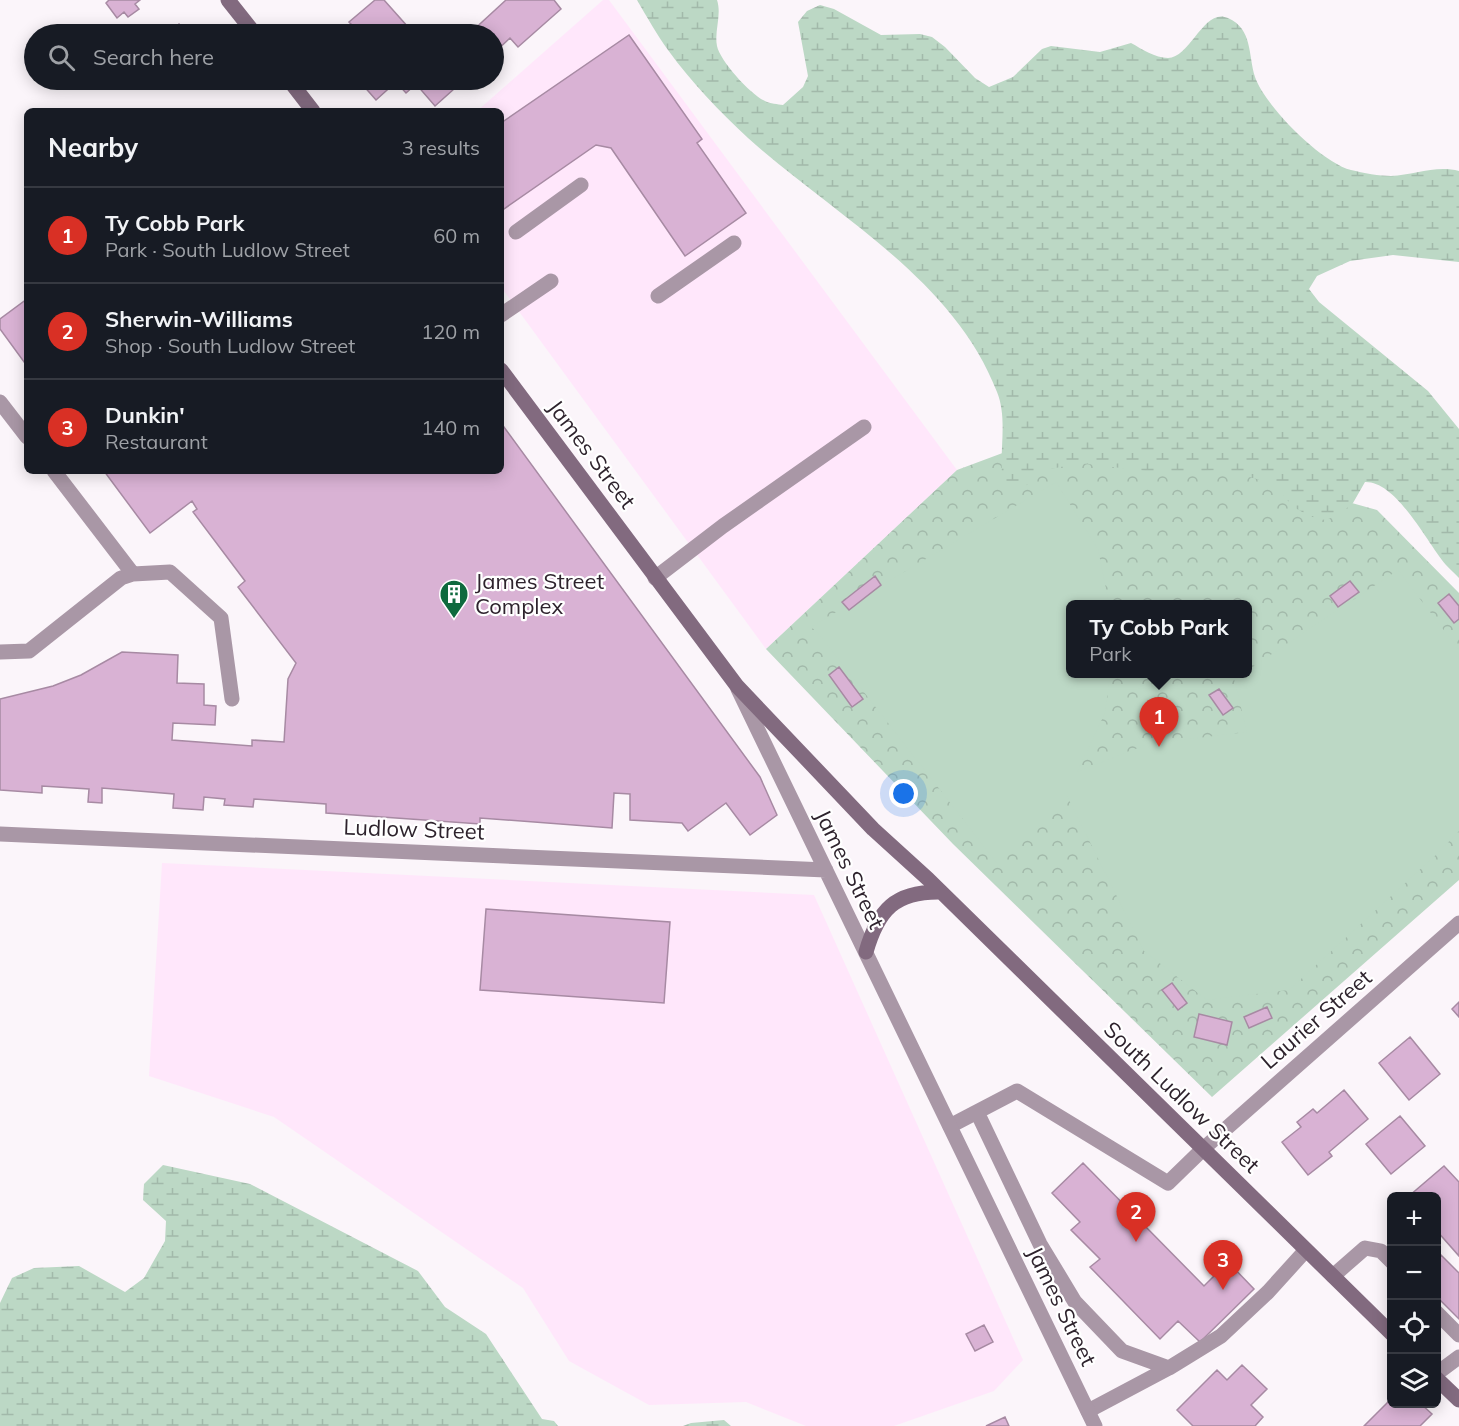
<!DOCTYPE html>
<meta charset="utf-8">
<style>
:root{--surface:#171b24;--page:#242831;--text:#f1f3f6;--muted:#9ea1a6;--line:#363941;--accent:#d93025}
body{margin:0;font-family:Mulish,sans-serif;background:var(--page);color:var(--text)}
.controls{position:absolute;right:18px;bottom:18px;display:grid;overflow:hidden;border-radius:9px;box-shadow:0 3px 15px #0003}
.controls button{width:54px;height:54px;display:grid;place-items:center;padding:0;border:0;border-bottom:2px solid var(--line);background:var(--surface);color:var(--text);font:30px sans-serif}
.you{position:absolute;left:904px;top:794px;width:21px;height:21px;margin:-15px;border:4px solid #fff;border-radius:50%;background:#1a73e8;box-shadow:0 0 0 9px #1a73e833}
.badge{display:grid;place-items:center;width:39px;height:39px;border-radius:50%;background:var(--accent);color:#fff;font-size:20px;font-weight:700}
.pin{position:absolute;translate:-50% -50px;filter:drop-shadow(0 2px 3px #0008)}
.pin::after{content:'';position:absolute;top:32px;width:21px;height:18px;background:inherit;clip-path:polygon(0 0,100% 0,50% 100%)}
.popup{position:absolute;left:1066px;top:600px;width:186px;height:78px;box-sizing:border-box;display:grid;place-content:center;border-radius:9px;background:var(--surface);filter:drop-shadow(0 2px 4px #0005);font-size:20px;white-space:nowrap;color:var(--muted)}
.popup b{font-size:22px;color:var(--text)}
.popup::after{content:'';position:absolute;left:50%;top:100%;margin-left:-12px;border:12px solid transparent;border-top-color:var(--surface)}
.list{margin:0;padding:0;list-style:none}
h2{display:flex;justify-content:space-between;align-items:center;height:78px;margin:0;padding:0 24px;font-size:26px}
h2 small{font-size:20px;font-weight:400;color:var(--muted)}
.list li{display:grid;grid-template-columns:39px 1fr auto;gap:18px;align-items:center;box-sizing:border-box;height:96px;padding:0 24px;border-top:2px solid var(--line)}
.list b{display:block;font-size:22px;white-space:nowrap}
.list p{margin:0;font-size:20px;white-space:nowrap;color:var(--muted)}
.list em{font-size:20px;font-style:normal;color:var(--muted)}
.icon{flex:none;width:33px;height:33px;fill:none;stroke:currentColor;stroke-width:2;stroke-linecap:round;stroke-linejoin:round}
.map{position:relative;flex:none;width:1459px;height:1426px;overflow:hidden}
.search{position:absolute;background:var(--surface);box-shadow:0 3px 15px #0003;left:24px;top:24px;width:480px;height:66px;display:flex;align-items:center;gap:15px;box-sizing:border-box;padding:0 21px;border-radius:33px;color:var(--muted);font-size:22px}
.panel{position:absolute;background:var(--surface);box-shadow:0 3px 15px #0003;left:24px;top:108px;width:480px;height:366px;border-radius:9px}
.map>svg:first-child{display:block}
.built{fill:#ffe7fb}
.forest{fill:url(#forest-crowns);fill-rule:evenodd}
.wetland{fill:url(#wetland-marsh)}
.pitch{fill:#bcd8c5}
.building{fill:#d9b2d4;stroke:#a78aa3;stroke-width:1.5}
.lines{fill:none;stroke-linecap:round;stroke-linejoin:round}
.service{stroke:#a997a6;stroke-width:15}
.minor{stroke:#a997a6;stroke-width:15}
.secondary{stroke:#826a7f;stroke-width:15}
.labels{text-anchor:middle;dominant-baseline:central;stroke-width:4.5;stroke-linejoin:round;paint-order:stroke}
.street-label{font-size:22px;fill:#2e232d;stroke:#fff}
.poi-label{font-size:22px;fill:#2e232d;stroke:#fff;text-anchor:start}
</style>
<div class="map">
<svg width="1459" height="1426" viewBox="0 0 1459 1426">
<defs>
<pattern id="forest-crowns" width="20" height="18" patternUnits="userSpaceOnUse" patternTransform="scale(1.5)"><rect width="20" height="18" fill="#bcd8c5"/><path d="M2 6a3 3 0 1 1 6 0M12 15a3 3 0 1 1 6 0" fill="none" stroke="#a2b9aa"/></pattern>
<pattern id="wetland-marsh" width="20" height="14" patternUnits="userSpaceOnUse" patternTransform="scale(1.5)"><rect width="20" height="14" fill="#bcd8c5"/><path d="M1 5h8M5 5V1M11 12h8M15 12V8" fill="none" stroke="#a2b9aa"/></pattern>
</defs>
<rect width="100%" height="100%" fill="#fbf5fa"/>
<path class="built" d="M603,0H609L957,470L766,649L501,287V111H477Z
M162,863L814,895L1023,1360L994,1391L894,1426H806L746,1402L649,1405L569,1361L523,1288L274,1117L149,1076Z"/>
<path class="forest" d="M1075,426L1377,510L1459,593V880L1212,1097L953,844L766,649L957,470ZM1070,604H1248V674H1070Z"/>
<path class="wetland" d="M637,0H717C722,15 714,31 717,46C720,61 751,95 765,101C770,104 778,104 783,105L803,87L808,76L798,22L807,11L820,5L834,9L881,35L920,34L932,37L945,47L975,78L989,87L1013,77L1042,49L1051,46L1100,52L1131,43C1142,49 1155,58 1168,58C1191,57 1204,7 1228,18C1253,29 1248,55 1255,77C1265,106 1321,162 1351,170C1363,173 1380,176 1391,176C1414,175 1436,165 1459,171V262L1393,255L1350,261L1317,276L1309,289L1319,302L1428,391L1459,429V578C1455,574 1450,569 1446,565C1427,543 1397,481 1365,482L1353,503L1337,516L1325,520L1309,516L1292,506L1275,484L1224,470L1162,473L1080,463L1046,470L1024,487H1004C997,456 1009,422 997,392C953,278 835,216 748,138C720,112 691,82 668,50C657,35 647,17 637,0Z
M163,1165L250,1184L418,1271L445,1307L486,1334L542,1419L554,1421L558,1426H0V1303L12,1278L34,1268L79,1266L125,1292L144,1278L165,1241L166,1221L143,1200L144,1184Z
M724,1420L731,1426H683L691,1423Z"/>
<path class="pitch" d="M1056,482L1098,549L1109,604H1070V674H1110L1105,713L1077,772L1148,744L1247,732L1234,679L1243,674H1248V670L1398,570L1459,650V831L1439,852L1289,990L1207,1000L1144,951L1066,794L997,863L818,633L811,627Z"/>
<path class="building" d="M109,0H140L135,4L139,9L128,17L124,12L117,18L106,3Z
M375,0H384L408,27L399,34H361L349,22Z
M506,0H554L561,9L518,47L510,38L494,53V34H469Z
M179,24L188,34H167Z
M629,35L702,139L697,143L746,213L685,256L611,148L596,145L501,211V123Z
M101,80H116L106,87Z
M159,80H175L166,87Z
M367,80H464L435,106L416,84L406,93L396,82L376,100L362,84Z
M27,299V366L0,329V319Z
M501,423L760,777L777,815L750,835L726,803L688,831L682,823L630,820V794L614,793L612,828L480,818V824L326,813V804L254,799L253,807L224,805L225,799L204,797L203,810L173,808L174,794L102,788V803L88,802L89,789L42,786V793L0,790V699L53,686L81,675L122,652L178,655L177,683L204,684V705L216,706L215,725L173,723L172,740L252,746V740L284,742L288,679L296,663L238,587L245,581L193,512L197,509L192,501L150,533L104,471H501Z
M875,576L881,585L849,610L842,602Z
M1350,581L1359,592L1338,607L1330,596Z
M1449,594L1459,606V619L1454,623L1438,603Z
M839,667L863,699L852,707L829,675Z
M1219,689L1233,708L1223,715L1209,695Z
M486,909L670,922L664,1003L480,990Z
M1172,983L1187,1003L1178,1010L1162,990Z
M1459,1002V1017L1452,1009Z
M1267,1007L1272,1018L1249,1028L1244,1017Z
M1199,1014L1232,1022L1227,1045L1194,1037Z
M1410,1037L1440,1074L1409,1100L1379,1063Z
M1344,1090L1368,1119L1329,1152L1332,1156L1308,1175L1282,1142L1301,1127L1297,1122L1313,1109L1317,1113Z
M1400,1116L1425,1146L1391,1174L1366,1144Z
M1083,1163L1204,1286L1228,1262L1254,1289L1200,1342L1178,1321L1160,1339L1090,1267L1100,1259L1071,1230L1080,1222L1052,1193Z
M1444,1166L1459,1182V1256L1436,1230V1196H1409Z
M1441,1255L1459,1273V1319L1436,1296V1260Z
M984,1325L993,1342L975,1351L966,1334Z
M1242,1365L1267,1389L1251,1405L1263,1417L1255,1426H1193L1177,1410L1217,1370L1227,1380Z
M1392,1398V1404H1421L1432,1414L1420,1426H1364Z
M1005,1417L1009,1426H986Z"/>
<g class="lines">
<path class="service" d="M516,232L581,185
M658,296L734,243
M501,315L551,281
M0,402L27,437
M54,471L133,574
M655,578L723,526L864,427
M0,652L29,651L121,578L133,574L170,572L221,618L232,699
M977,1112L1040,1244L1075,1302L1122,1351L1169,1368L1221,1336L1268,1292L1306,1250
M950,1126L1017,1091L1168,1183L1203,1149
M1333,1276L1365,1248L1381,1251L1392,1262
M1436,1312L1459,1335
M1436,1374L1459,1357
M1088,1411L1169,1368"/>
<path class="minor" d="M738,689L1095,1426
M0,834L826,870
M1203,1149L1459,923"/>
<path class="secondary" d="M228,0L255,34
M289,80L313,111
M501,370L737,686L873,829L928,879L1392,1334
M866,952C878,910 895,891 941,892
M1436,1378L1459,1400"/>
</g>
<defs>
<g id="building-pin" transform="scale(1.5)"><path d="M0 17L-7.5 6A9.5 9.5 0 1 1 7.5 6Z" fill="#0e6a3e" stroke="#fff"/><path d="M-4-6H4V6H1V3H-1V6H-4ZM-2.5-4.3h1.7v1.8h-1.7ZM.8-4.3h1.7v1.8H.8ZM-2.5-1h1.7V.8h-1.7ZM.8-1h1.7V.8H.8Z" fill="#fff"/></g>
</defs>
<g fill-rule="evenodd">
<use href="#building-pin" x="454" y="594"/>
</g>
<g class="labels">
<g class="street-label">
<text transform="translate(592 454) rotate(53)">James Street</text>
<text transform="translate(414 829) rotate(2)">Ludlow Street</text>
<text transform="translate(850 869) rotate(64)">James Street</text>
<text transform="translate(1316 1019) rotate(-41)">Laurier Street</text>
<text transform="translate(1182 1097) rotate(44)">South Ludlow Street</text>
<text transform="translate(1062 1306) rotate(64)">James Street</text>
</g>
<g class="poi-label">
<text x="475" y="581">James Street<tspan x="475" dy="25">Complex</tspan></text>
</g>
</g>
</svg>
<div class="controls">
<button>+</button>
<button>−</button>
<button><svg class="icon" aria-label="locate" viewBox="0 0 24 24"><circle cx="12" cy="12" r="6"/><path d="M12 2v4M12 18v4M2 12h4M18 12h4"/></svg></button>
<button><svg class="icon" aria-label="layers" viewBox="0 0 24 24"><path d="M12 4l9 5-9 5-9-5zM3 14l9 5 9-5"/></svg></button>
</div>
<div class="you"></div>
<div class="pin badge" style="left:1159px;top:747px">1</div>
<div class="popup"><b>Ty Cobb Park</b>Park</div>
<div class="pin badge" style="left:1136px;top:1242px">2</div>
<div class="pin badge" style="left:1223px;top:1290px">3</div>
<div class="search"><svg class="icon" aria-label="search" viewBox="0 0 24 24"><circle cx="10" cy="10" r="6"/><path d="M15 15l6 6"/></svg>Search here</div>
<section class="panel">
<h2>Nearby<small>3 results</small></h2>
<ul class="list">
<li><span class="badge">1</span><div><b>Ty Cobb Park</b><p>Park · South Ludlow Street</p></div><em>60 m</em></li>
<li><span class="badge">2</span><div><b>Sherwin-Williams</b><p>Shop · South Ludlow Street</p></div><em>120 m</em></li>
<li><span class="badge">3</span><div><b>Dunkin'</b><p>Restaurant</p></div><em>140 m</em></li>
</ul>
</section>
</div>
